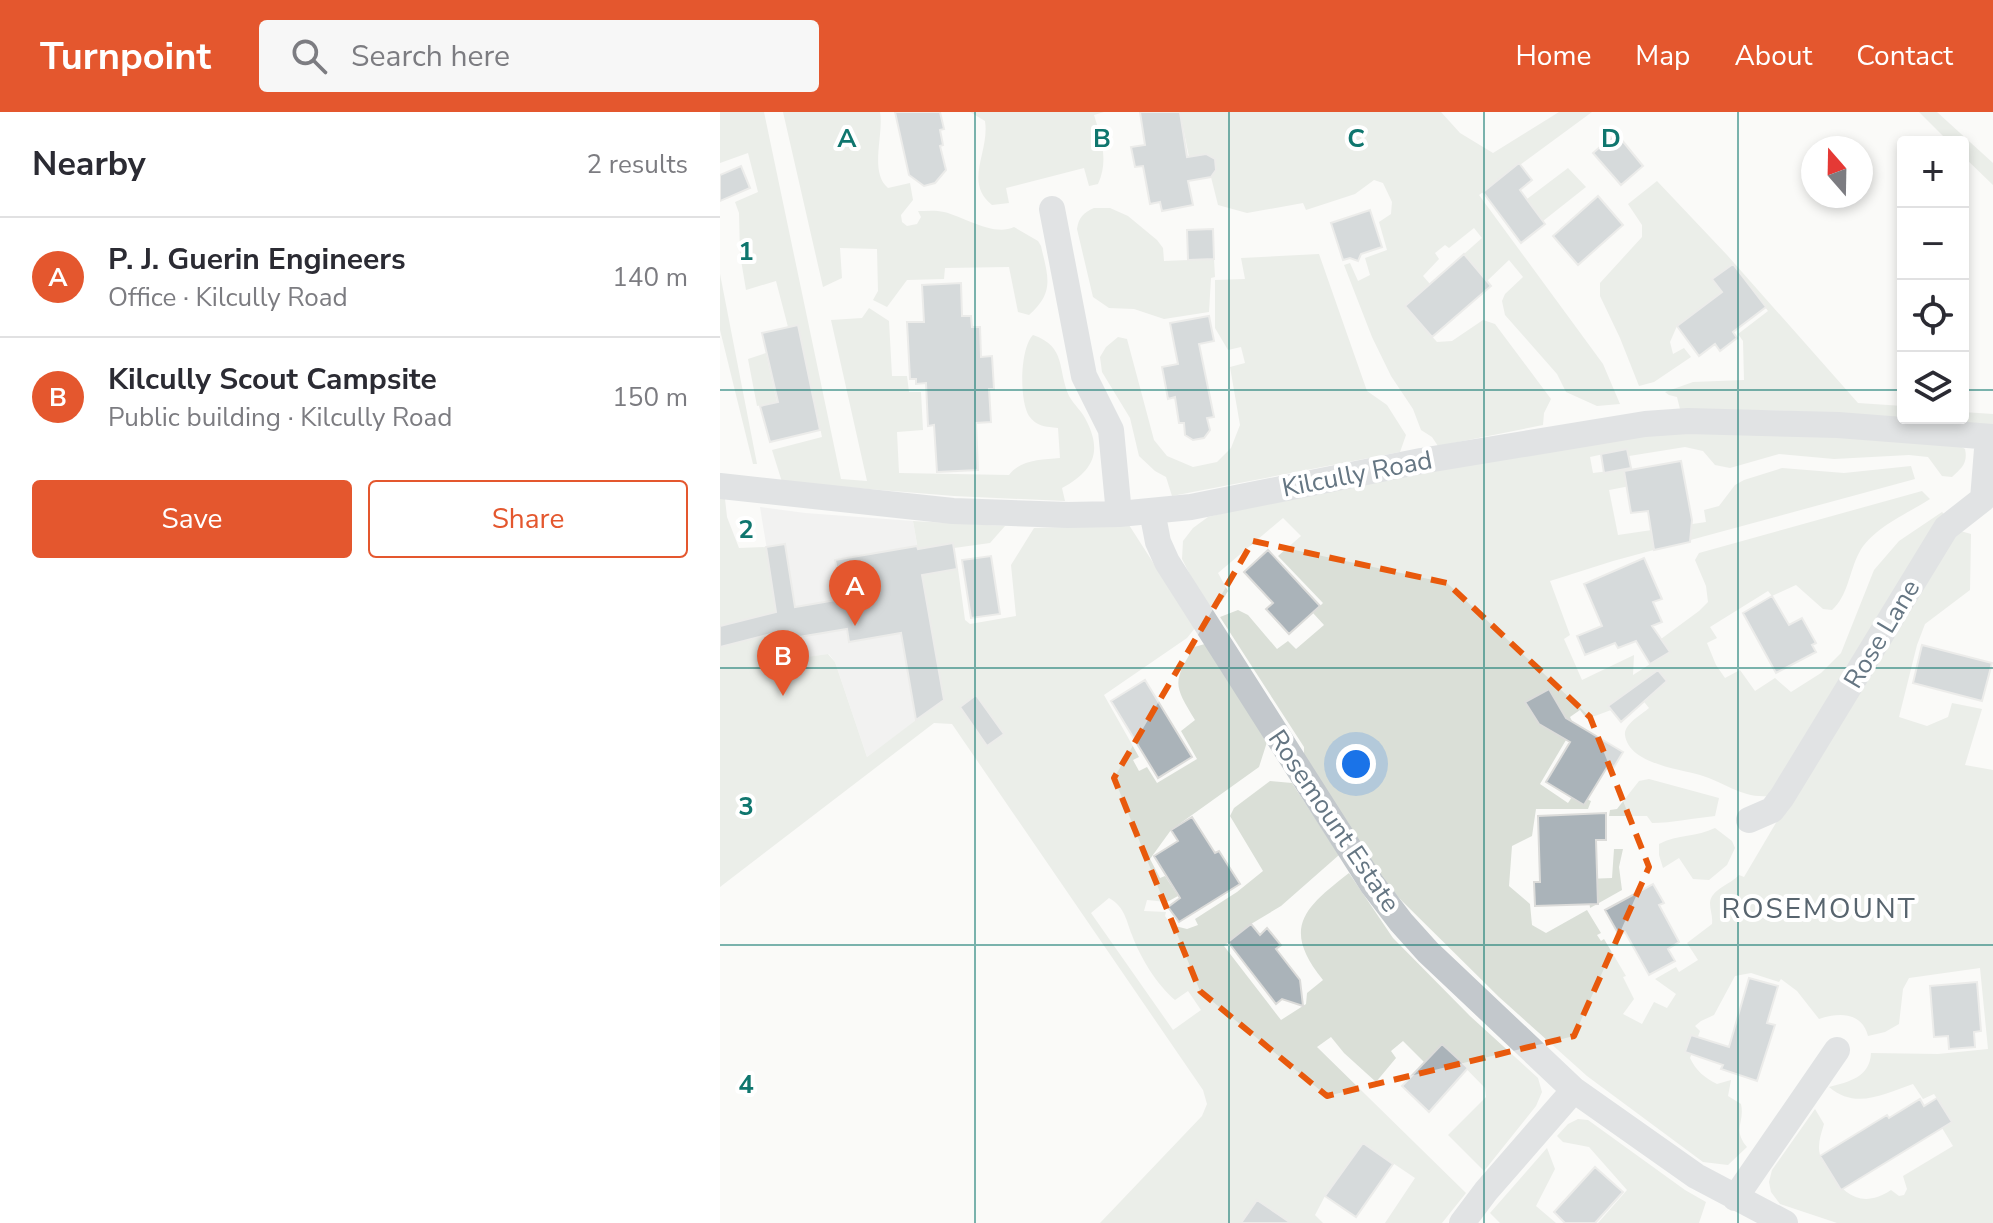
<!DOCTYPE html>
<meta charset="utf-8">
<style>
:root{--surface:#fff;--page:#f7f7f7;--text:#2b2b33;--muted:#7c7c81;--line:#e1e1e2;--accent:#e4572e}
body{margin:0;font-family:"Nunito Sans",sans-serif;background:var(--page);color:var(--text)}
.controls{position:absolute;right:24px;top:24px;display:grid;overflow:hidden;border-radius:8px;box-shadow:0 4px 12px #0003}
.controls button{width:72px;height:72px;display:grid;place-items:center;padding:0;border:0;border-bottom:2px solid var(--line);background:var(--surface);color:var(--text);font:40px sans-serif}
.compass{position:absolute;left:1081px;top:24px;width:72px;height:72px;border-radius:50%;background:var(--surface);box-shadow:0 4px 12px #0003;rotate:340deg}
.you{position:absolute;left:636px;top:652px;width:28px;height:28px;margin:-20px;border:6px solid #fff;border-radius:50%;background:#1a73e8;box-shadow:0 0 0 12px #1a73e833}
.badge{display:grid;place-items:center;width:52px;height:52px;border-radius:50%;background:var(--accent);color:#fff;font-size:26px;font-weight:700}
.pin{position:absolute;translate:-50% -66px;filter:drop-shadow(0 2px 4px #0008)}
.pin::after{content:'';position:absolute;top:42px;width:28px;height:24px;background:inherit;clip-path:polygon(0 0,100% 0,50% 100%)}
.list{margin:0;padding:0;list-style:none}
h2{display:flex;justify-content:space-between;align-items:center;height:104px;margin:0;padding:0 32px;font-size:34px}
h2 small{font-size:26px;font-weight:400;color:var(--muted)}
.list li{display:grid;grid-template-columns:52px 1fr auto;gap:24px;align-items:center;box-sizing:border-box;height:120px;padding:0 32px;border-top:2px solid var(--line)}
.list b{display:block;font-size:30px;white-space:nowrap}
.list p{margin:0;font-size:26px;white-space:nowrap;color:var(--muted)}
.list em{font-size:26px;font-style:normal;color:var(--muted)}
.actions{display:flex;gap:16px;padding:24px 32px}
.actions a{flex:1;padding:18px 0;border:2px solid var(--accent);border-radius:8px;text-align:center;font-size:28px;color:var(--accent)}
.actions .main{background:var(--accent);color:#fff}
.icon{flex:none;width:44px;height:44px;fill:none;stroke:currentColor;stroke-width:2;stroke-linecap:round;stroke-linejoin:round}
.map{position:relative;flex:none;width:1273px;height:1111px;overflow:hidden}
header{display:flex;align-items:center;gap:48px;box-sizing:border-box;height:112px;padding:0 40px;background:var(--accent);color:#fff}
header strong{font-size:38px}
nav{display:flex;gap:44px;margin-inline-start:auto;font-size:28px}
.search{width:560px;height:72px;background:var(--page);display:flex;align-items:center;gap:20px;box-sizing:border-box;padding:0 28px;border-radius:8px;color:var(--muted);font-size:30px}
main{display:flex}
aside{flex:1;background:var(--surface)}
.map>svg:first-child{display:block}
.built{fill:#e8e9e9}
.green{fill:#dadfd7;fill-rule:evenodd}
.building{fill:#aab3b9;stroke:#dcdcda;stroke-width:2}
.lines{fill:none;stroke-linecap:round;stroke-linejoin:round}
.minor{stroke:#c3c8cc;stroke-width:26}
.marked{fill:none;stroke:#e8590c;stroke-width:6;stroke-dasharray:16 10;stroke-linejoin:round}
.grid{fill:none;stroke:#0f766e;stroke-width:2;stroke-opacity:0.55}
.labels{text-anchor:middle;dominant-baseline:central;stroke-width:8;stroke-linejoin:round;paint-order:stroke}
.street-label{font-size:26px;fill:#657683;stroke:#fff}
.neighbourhood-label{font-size:28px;letter-spacing:2px;fill:#57646e;stroke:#fff}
.grid-label{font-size:26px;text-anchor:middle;font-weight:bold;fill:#0f766e;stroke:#fff;stroke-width:8;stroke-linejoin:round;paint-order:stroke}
</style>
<header>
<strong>Turnpoint</strong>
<div class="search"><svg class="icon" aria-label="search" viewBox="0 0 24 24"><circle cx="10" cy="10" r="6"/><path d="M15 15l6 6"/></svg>Search here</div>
<nav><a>Home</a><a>Map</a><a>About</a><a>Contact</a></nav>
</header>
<main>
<aside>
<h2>Nearby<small>2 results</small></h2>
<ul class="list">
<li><span class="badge">A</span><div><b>P. J. Guerin Engineers</b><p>Office · Kilcully Road</p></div><em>140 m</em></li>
<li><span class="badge">B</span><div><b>Kilcully Scout Campsite</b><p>Public building · Kilcully Road</p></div><em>150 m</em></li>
</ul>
<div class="actions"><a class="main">Save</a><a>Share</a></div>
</aside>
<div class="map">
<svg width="1273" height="1111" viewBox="0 0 1273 1111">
<rect width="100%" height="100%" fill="#fafaf8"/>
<path class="built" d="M40,395L85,401L193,409L224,588L147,645L115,550L109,542L65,548Z"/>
<path class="green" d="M0,0H44L121,367L147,369L111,208L142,206L149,196L169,209L172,264H187L189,280H201L203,318L177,320L179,361L289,363C301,347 322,348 340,346L338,316C326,315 316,314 309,304C299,288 300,236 313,223C347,235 337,257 349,284C354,293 363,300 367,310C383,342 371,360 342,376L345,389L234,384L62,370L52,338L102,325L78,213L68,215L56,169L26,178L20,142L19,101L15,90L38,80L28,41L0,51Z
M63,0H160C164,23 149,60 168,76L190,71L193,88L181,103L182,110L187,114L197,112L201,105L198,99C207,99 216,98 224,100C245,105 274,125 294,115L318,129L321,134C328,165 335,180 309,203L298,200L289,155L225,156L224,167L187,168L167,195L153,188L158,179L157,137L120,136L122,166L103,175Z
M250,0H384L374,3C381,26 389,48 378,72L369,74L364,56L286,76L289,91L272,93C243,70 270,40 265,9Z
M460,0H721L740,21L773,41L839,0H872L759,83L883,252L900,292L877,294L846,280L837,262L785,203L782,189L785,182L803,165L789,148L767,169L744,142L762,126L754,116L729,136L725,133L715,141L719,147L703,164L710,172L685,194L717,230L732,229L763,208L775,212L831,287L824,301L823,313L718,334L712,325L701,318L693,297L671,264L652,225L624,153L630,151L638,169L650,163L645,146L667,138L659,110L671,102L672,90L663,71L654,68L635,82L586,98L583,91L527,101L498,93L491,65L496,58L495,47L486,42L476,44L470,50Z
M1199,0H1217L1273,51V73L1243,44V30H1229Z
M848,56L866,75L823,109L807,87Z
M937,69L1007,143L1138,291L1183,294V306H1243V300L1273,302V313L1072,299L960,297L957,285L949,283L945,280L973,270L1024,268L1023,229L1018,222L1048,199L1012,152L992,167L1002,180L957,214L950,230L953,242L964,236L971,245L934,270L919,274L900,226L880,184V171L922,125V113L908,92Z
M374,96H390L408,104L437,128L443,136L444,149L494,147L495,165L491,166L489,200L444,207L414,197L389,196L373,185L357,117C359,105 363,101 374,96Z
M599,142L647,279L667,293L686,323L680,340L452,384L446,365L435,359L419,344L410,306L382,260L380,245L386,235L398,225L407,227L434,328L447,344L473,355L497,350L511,336L520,313L510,255L525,251L521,235L508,238L495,216V168L525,167L521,146Z
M0,162L37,352H33L0,218Z
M46,241L57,290L37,294L28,247Z
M1001,316L1240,334L1245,337C1248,351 1242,356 1232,365L1222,364L1208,345L1189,343L1114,347L1059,342L1010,356L995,353L983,339L965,335L909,344L907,337L870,345L873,361L906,357L910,374L889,378L898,423L986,410L984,398L999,394L1015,373L1024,368L1062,356L1124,361L1191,354L1195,367L893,449L830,469L850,523L844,527L862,568L914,543L913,563L949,540L941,527L979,499L988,490L986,474L975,448L979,441L1202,379L1210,387C1187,402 1152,416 1139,441C1129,460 1128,484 1112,498L1103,497L1076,473L1052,484L1048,479L990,515L997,526L987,531L996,553L1005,566L1020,558L1035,579L1055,566L1071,580L1101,561L1121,541L1154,458L1179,429L1222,400L1225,403L1057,683C1024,689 1009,672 980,663C960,657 909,652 905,623C904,612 921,603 929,596L913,576L888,594L891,598L867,607L860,598L850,605L852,609L842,625L846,628L820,672L848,691L854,682L871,689L868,697H816L812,724L792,734L789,774L810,792L812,813L826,821L867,798L881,821L877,823L881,829L884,827L906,864L903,865L914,887L903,902L922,912L934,890L947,896L956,882L935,867L956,855L959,860L978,848L967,831L992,812C993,804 990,799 990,791C991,777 1010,773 1019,763L1024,765L1230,416L1251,422L1250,478L1205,512L1197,533L1179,605L1207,614L1228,605L1232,591L1262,597L1245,653L1273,658V1111H1117L1060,1092L1051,1080L1049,1070L1052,1058L1095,997L1104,1012C1101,1022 1097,1033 1100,1043C1101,1049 1107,1055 1110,1060C1125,1085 1144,1096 1171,1078L1179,1084L1184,1083L1187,1077L1183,1064L1233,1034L1222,1016L1232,1010L1214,982L1203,987L1193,972C1163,982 1136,998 1109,975C1129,970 1150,965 1151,941L1218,942L1268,937L1260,856L1189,866L1183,877L1179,912L1165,920L1148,924C1142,900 1119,900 1099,907L1077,879L1061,867L1059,870L1031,861L1015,864L994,903L981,909L975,914L980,919L970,946C976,959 985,966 997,972L1011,968L1008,984L1021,992C1025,1011 1012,1017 1027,1035L1008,1053L983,1050L867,964L779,885L682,789L669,775L584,644V635L500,505L518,498L528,503L557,537L568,529L576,537L604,513L593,501L603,491L558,444L581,424L563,406L498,461L508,479L502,489L488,498L462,447L463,429L473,416L488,405L552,389L921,321Z
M0,386L5,387L7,405L19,436L46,435L65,548L108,542L115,550L147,645L224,587L193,409L285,414L270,431L234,436L233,431L212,461L238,457L245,508L250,512L296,504L291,453L314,416L409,413L475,516L467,526L384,583L419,645L413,648L419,659L427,655L437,671L477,647L461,619L475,608C454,573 452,571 474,535L485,532L547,630L539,655L451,718L430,747L440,766L445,764L458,784L447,790L427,788L424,799L446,800L445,804L451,813L467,817L478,813L475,807L517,780L543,759L510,704L514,696L550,669L572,671L619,743L561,794L531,812L504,834L561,908L586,892L587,881L603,868C561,816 584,796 629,761L673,826L750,904L818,966L822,980L816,994L764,1059L728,1023L766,985L765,976L722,932L704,950L683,929L671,939L676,946L656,970L624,941L611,925L597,935L746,1081L722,1111H665L695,1066L643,1031L605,1084L595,1103L603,1111H571L538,1088L525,1105L533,1111H380L482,1004L487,992L483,978L232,612L214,611L0,775ZM389,786C405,795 406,808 412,823C420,845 437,873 455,888L468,879L481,898L453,918L371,801Z
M929,667L999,686L995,704C974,706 952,711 932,711L927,704H889L890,698L897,697L919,669Z
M995,716L1012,729L1015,736L1007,753L989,768L973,767L959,746L943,756L939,743V732C958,722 977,725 995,716Z
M894,737H903L899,755L902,778L870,796L867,767L892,766Z
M858,1007L868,1008L965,1078L986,1090L979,1111H878L907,1078L869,1035L843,1030L837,1024L848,1012Z
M827,1036L835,1057L816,1094L836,1111H780L770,1101Z"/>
<path class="building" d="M175,0H220L224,17L220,18L223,33L220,34L226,58L215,71L204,74L189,63Z
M420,0H460L467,45L486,42L495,47L496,58L491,65L468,69L473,93L442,99L440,90L430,92L423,54L415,55L411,35L425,33Z
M896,21L923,54L901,73L873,41Z
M799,51L812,68L800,78L825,112L801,131L763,80Z
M21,54L30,76L0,89V63Z
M878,84L903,113L858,153L833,124Z
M650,98L662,135L641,142L638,149L630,146L623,148L611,111Z
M493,117L494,147L468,148L467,118Z
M744,142L771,174L712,225L685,194Z
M1013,152L1046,195L1013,220L1017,226L1000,239L995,232L979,244L957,214L1002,180L992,167Z
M241,171L242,204H251L252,215H260L261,245L272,244L274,277H269L271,310L256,311L258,358L217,360L214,313L208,314L206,271L196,272V267H190L187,210H204L202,173Z
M489,204L494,229L479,232L494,305L487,306L490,318L484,326L473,328L465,323L464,311H459L455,285L448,287L442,255L458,252L450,211Z
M78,213L100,318L50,330L40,294L58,290L42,221Z
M907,337L911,356L884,361L881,342Z
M961,349L972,408L970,430L934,438L928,399L911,401L904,359Z
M233,431L237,457L202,463L224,588L196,608L181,521L129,530L127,517L61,528L59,520L0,535V514L56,500L46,435L65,432L75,495L122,487L115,448L197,434L198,437Z
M548,438L600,494L569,522L546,497L553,491L524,460Z
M271,444L280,502L251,506L242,448Z
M924,446L942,487L933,490L942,510L932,514L950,540L930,552L916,529L898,536L895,531L865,543L857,524L882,514L864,472Z
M1052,484L1069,513L1082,506L1096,531L1092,533L1096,540L1056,561L1023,501Z
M1202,533L1272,551L1262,589L1193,571Z
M938,558L947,569L901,610L888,594Z
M425,568L472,645L438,666L391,589Z
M829,577L846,606L903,640L894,655L889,652L864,693L826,670L850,630L819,612L805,590Z
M256,583L284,622L267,634L240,595Z
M886,701V728H876L878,792L815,794L814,770H820L818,704Z
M472,705L495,741L499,739L520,772L459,810L448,795L460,786L434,744L458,729L451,718Z
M933,772L944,791L939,793L959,830L948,837L955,849L929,863L905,820L899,823L885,798Z
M531,812L540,823L547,816L561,833L556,837L580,868L583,894L562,887L556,892L508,830Z
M1029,866L1058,874L1047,911L1055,913L1037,969L1001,957L1003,953L965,940L971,923L1009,935Z
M1257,870L1261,919L1254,920L1255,935L1229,937L1228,924L1214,925L1210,874Z
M722,932L748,956L709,1000L682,974Z
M1217,986L1232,1010L1121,1078L1100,1044L1167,1003L1169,1006L1200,987L1204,994Z
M643,1031L673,1052L636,1105L605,1084Z
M875,1055L903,1080L875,1111H845L834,1100Z
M537,1088L571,1111H521Z"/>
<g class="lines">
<path class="minor" d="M332,97L364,264L391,318L399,402
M0,374L233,399L348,403L399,402L471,395L701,349L925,312L968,309L1118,313L1273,325
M432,399L438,430L447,450L652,772L681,810L708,840L854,978L976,1064L1065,1111
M1029,708L1052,698L1062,685L1226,416L1263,387L1268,325
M1015,1086L1117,938
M742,1111L766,1079L854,978"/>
</g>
<path d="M0 0H1273V1111H0ZM533,429L727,471L870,605L929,755L854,924L607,984L480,879L394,666Z" fill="#fafaf8" fill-opacity=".55" fill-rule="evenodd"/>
<path class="marked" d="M533,429L727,471L870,605L929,755L854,924L607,984L480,879L394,666Z"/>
<path class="grid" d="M255,0V1111M509,0V1111M764,0V1111M1018,0V1111M0,278H1183M1243,278H1273M0,556H1273M0,833H1273"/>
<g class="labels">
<g class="street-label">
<text transform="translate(637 362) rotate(-11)">Kilcully Road</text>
<text transform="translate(1162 522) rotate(-59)">Rose Lane</text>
<text transform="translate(614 709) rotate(56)">Rosemount Estate</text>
</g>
<g class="neighbourhood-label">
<text x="1099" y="797">ROSEMOUNT</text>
</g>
</g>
<g class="grid-label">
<text x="127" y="35">A</text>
<text x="382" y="35">B</text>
<text x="636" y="35">C</text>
<text x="891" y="35">D</text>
<text x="26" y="148">1</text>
<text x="26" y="426">2</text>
<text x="26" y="703">3</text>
<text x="26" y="981">4</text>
</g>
</svg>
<div class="controls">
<button>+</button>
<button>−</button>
<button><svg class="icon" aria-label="locate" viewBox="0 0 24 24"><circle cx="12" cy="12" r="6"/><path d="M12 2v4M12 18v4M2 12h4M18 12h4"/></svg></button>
<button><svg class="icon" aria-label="layers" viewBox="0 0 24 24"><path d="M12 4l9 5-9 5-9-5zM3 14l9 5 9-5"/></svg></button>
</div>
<svg class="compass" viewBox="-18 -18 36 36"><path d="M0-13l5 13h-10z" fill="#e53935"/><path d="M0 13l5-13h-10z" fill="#7c7c81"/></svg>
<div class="you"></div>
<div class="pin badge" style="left:135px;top:514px">A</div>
<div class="pin badge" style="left:63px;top:584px">B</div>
</div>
</main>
